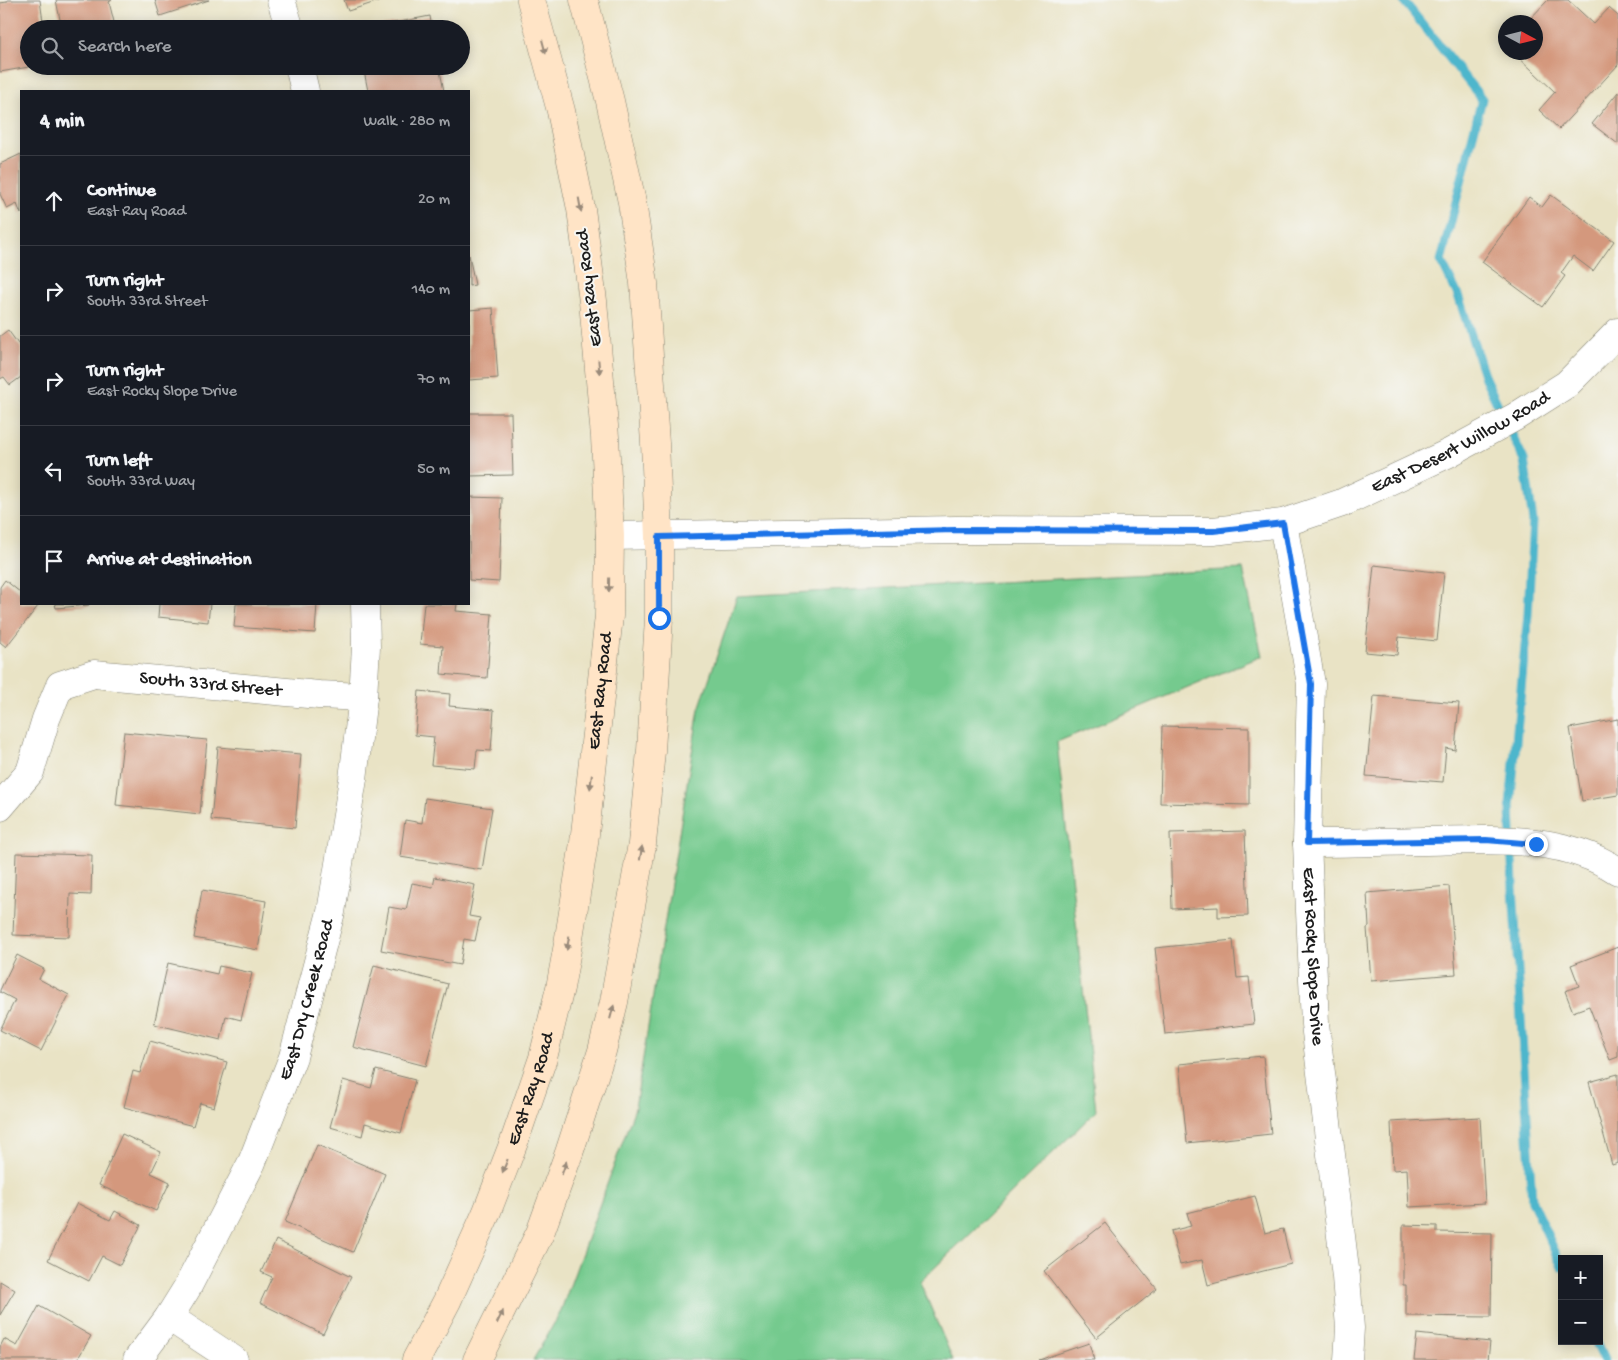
<!DOCTYPE html>
<meta charset="utf-8">
<style>
:root{--surface:#171b24;--page:#20242c;--text:#f1f3f6;--muted:#9ea1a6;--line:#363941}
body{margin:0;font-family:"Gochi Hand",sans-serif;background:var(--page);color:var(--text)}
.controls{position:absolute;right:15px;bottom:15px;display:grid;overflow:hidden;border-radius:0px;box-shadow:0 2px 12px #0003}
.controls button{width:45px;height:45px;display:grid;place-items:center;padding:0;border:0;border-bottom:1px solid var(--line);background:var(--surface);color:var(--text);font:25px sans-serif}
.compass{position:absolute;left:1498px;top:15px;width:45px;height:45px;border-radius:50%;background:var(--surface);box-shadow:0 2px 12px #0003;rotate:97deg}
.stop{position:absolute;width:15px;height:15px;margin:-11px;border:4px solid #1a73e8;border-radius:50%;background:#fff}
.stop.end{background:#1a73e8;border-color:#fff;box-shadow:0 1px 5px #0008}
.list{margin:0;padding:0;list-style:none}
h2{display:flex;justify-content:space-between;align-items:center;height:65px;margin:0;padding:0 20px;font-size:21px}
h2 small{font-size:16px;font-weight:400;color:var(--muted)}
.list li{display:grid;grid-template-columns:32px 1fr auto;gap:15px;align-items:center;box-sizing:border-box;height:90px;padding:0 20px;border-top:1px solid var(--line)}
.list b{display:block;font-size:19px;white-space:nowrap}
.list p{margin:0;font-size:16px;white-space:nowrap;color:var(--muted)}
.list em{font-size:16px;font-style:normal;color:var(--muted)}
.icon{flex:none;width:28px;height:28px;fill:none;stroke:currentColor;stroke-width:2;stroke-linecap:round;stroke-linejoin:round}
.map{position:relative;flex:none;width:1618px;height:1360px;overflow:hidden}
.search{position:absolute;background:var(--surface);box-shadow:0 2px 12px #0003;left:20px;top:20px;width:450px;height:55px;display:flex;align-items:center;gap:12px;box-sizing:border-box;padding:0 18px;border-radius:28px;color:var(--muted);font-size:19px}
.panel{position:absolute;background:var(--surface);box-shadow:0 2px 12px #0003;left:20px;top:90px;width:450px;height:515px;border-radius:0px}
.map>svg:first-child{display:block}
.green{fill:#75ca8e;stroke:#487355}
.lines{fill:none;stroke-linecap:round;stroke-linejoin:round}
.stream{stroke:#4eb6cc;stroke-width:9}
.building{fill:#d4987d}
.street-casing{stroke:#828070;stroke-width:29}
.secondary-casing{stroke:#828070;stroke-width:29}
.street{stroke:#fff;stroke-width:28}
.secondary{stroke:#ffe4c6;stroke-width:28}
.oneway{fill:#998a7a}
.route{stroke:#1a73e8;stroke-width:6}
.labels{text-anchor:middle;dominant-baseline:central;stroke-width:4;stroke-linejoin:round;paint-order:stroke}
.street-label{font-size:19px;fill:#1c1c1c;stroke:#f6f6f2}
</style>
<div class="map">
<svg width="1618" height="1360" viewBox="0 0 1618 1360">
<rect width="100%" height="100%" fill="#f6f6f2"/>
<filter id="ink" filterUnits="userSpaceOnUse"><feTurbulence type="fractalNoise" baseFrequency=".02" numOctaves="2"/><feDisplacementMap in="SourceGraphic" scale="10" xChannelSelector="R" yChannelSelector="G"/><feConvolveMatrix kernelMatrix="1 2 1 2 8 2 1 2 1" color-interpolation-filters="sRGB"/></filter>
<filter id="wash" filterUnits="userSpaceOnUse"><feTurbulence type="fractalNoise" baseFrequency=".0096" numOctaves="4" result="noise"/><feDisplacementMap in="SourceGraphic" scale="20" xChannelSelector="R" yChannelSelector="G"/><feGaussianBlur stdDeviation="1.12" result="paint"/><feColorMatrix in="noise" values="0 0 0 0 0 0 0 0 0 0 0 0 0 0 0 0 0 1.4 0 .05"/><feComposite in="paint" operator="in"/></filter>
<g filter="url(#wash)">
<rect width="100%" height="100%" fill="#e9e3c5"/>
<path class="green" d="M1243,569L1262,656L1057,742L1096,1111L920,1282L953,1360H533L560,1313L635,1108L699,709L737,596Z"/>
<g class="lines">
<path class="stream" d="M1403,0L1482,99L1441,261L1458,295L1485,378L1524,460L1533,521L1528,614L1510,806L1513,887L1532,1201L1562,1267
M1595,1341L1604,1360"/>
</g>
<g id="blocks">
<path class="building" d="M7,0H40L44,29H29V67L0,72V3L7,2Z
M56,0H112L109,2L115,26L104,29H62Z
M155,0H209L160,16Z
M344,0H382L348,11Z
M1548,0H1568L1594,24L1609,8L1618,16V65L1559,129L1539,110L1555,92L1513,52H1536V22H1527Z
M430,16L432,29H367V28Z
M363,66H439L444,91H368Z
M1618,92V144L1592,124Z
M21,154V214L17,204L7,209L0,194V164Z
M1551,195L1614,241L1593,271L1573,256L1561,273L1565,276L1543,307L1482,262L1529,197L1542,207Z
M469,255L475,285L469,286Z
M493,308L498,378L469,380V310Z
M8,330L21,348V377L10,385L4,377L0,379V336Z
M469,413H511L513,475L469,476Z
M469,497L502,498L499,582L469,580Z
M1374,565L1444,573L1437,641L1399,637L1397,655L1365,652Z
M5,580L21,593V604H35L38,606L6,647L0,642V587Z
M55,604H89V605L56,608Z
M159,604H210L208,622L158,617Z
M236,604H317L315,633L234,627Z
M424,604H457L456,611L492,614L487,678L441,674L443,646L420,644Z
M419,691L450,694L449,706L494,710L491,751L477,750L475,769L431,765L434,737L415,735Z
M1374,696L1459,703L1455,750L1446,748L1443,782L1366,776Z
M1618,719V795L1582,801L1570,728Z
M1162,726L1249,728V805L1160,803Z
M124,732L207,740L200,814L116,805Z
M218,747L301,754L295,828L211,820Z
M425,798L492,808L482,870L400,857L405,820L422,823Z
M1245,831L1248,916L1218,917V907L1172,909L1170,833Z
M16,853L92,855L91,895L70,894L69,937L13,935Z
M435,877L475,885L469,916L480,918L475,941L464,939L460,965L381,950L389,907L406,910L412,883L433,887Z
M1449,886L1456,974L1371,981L1367,928L1369,927L1367,893Z
M202,890L266,901L258,950L194,938Z
M1233,940L1237,978L1249,977L1254,1024L1165,1034L1155,948Z
M1618,947V1057L1610,1060L1589,1006L1573,1012L1565,991L1579,986L1571,965Z
M17,955L44,969L39,979L69,995L41,1051L0,1030L15,1000L0,992V990Z
M168,963L217,974L219,966L252,973L241,1020L226,1016L221,1040L154,1024Z
M374,965L448,984L426,1066L353,1047Z
M150,1041L227,1062L214,1107L200,1103L193,1126L124,1107L133,1071L140,1073Z
M1263,1056L1271,1134L1187,1143L1179,1064Z
M376,1070L415,1080L401,1133L365,1123L362,1136L330,1127L343,1080L371,1088Z
M1618,1074V1163L1612,1165L1589,1082Z
M1480,1117L1485,1203L1409,1207L1407,1169L1393,1170L1391,1122Z
M122,1134L161,1152L151,1173L170,1182L156,1211L99,1185Z
M317,1145L385,1174L353,1252L285,1222Z
M1255,1196L1265,1233L1283,1229L1291,1264L1208,1285L1202,1260L1180,1265L1171,1231L1191,1226L1187,1213Z
M77,1203L110,1220L115,1211L141,1225L120,1265L102,1256L89,1281L48,1260Z
M1105,1223L1157,1289L1096,1338L1044,1271Z
M1403,1225L1437,1226V1232L1492,1233L1491,1317L1406,1316V1285H1403Z
M276,1240L351,1277L323,1334L260,1303L272,1277L261,1272Z
M0,1281L15,1290L0,1315Z
M39,1306L91,1336L77,1360H0V1347L4,1339L17,1346Z
M1417,1334L1490,1342L1488,1360H1414Z
M1089,1343L1094,1360H1039Z"/>
</g>
</g>
<g filter="url(#ink)">
<use href="#blocks" fill-opacity="0" stroke="#828070" stroke-width="1"/>
<g class="lines">
<g class="street-casing">
<g id="street">
<path d="M281,0L290,29"/>
<path d="M299,66L305,91"/>
<path id="s1" d="M1283,523L1311,684L1307,843L1315,1024L1346,1277L1350,1328L1348,1360"/>
<path id="s2" d="M610,536L956,530L1213,531L1283,523L1342,503L1449,453L1515,417L1567,384L1618,332"/>
<path id="s3" d="M0,807L30,772L46,719L60,685L94,674L319,695L363,697"/>
<path d="M1307,843C1347,843 1386,842 1426,841C1489,840 1563,834 1618,871"/>
<path d="M169,1317L234,1360"/>
<path id="s4" d="M137,1360L169,1317L187,1288L252,1162L293,1057L331,912L353,779L363,697L366,647L365,604"/>
</g>
</g>
<g class="secondary-casing">
<g id="secondary">
<path id="s5" d="M416,1360L447,1301L486,1214L514,1142L543,1058L560,988L568,944L584,843L609,616L610,536L605,437L593,301L581,209L561,111L531,0"/>
<path d="M477,1360L540,1233L569,1153L602,1051L614,1002L642,844L651,751L659,618V537L655,443L644,283L632,202L610,101L584,0"/>
</g>
</g>
<use href="#street" class="street"/>
<use href="#secondary" class="secondary"/>
</g>
<defs><path id="oneway-solid" d="M-6-.8H1V-3.2L6.5 0L1 3.2V.8H-6Z" transform="scale(1.25)"/></defs>
<g class="oneway">
<use href="#oneway-solid" transform="translate(544 47) rotate(75)"/>
<use href="#oneway-solid" transform="translate(580 205) rotate(80)"/>
<use href="#oneway-solid" transform="translate(599 367) rotate(85)"/>
<use href="#oneway-solid" transform="translate(609 585) rotate(91)"/>
<use href="#oneway-solid" transform="translate(591 782) rotate(97)"/>
<use href="#oneway-solid" transform="translate(641 853) rotate(-81)"/>
<use href="#oneway-solid" transform="translate(568 943) rotate(100)"/>
<use href="#oneway-solid" transform="translate(612 1012) rotate(-75)"/>
<use href="#oneway-solid" transform="translate(505 1166) rotate(111)"/>
<use href="#oneway-solid" transform="translate(564 1168) rotate(-70)"/>
<use href="#oneway-solid" transform="translate(500 1317) rotate(-64)"/>
</g>
</g>
<g class="lines" filter="url(#ink)">
<path class="route" d="M659,618V537L956,530L1213,531L1283,523L1311,684L1307,843L1486,840L1536,844"/>
</g>
<g class="labels">
<g class="street-label">
<text transform="translate(590 288) rotate(-97)">East Ray Road</text>
<text stroke="none"><textPath href="#s2" startOffset="869">East Desert Willow Road</textPath></text>
<text stroke="none"><textPath href="#s3" startOffset="291">South 33rd Street</textPath></text>
<text stroke="none"><textPath href="#s5" startOffset="700">East Ray Road</textPath></text>
<text stroke="none"><textPath href="#s1" startOffset="436">East Rocky Slope Drive</textPath></text>
<text stroke="none"><textPath href="#s4" startOffset="401">East Dry Creek Road</textPath></text>
<text stroke="none"><textPath href="#s5" startOffset="295">East Ray Road</textPath></text>
</g>
</g>
</svg>
<div class="controls">
<button>+</button>
<button>−</button>
</div>
<svg class="compass" viewBox="-18 -18 36 36"><path d="M0-13l5 13h-10z" fill="#e53935"/><path d="M0 13l5-13h-10z" fill="#9ea1a6"/></svg>
<div class="stop" style="left:659px;top:618px"></div>
<div class="stop end" style="left:1536px;top:844px"></div>
<div class="search"><svg class="icon" aria-label="search" viewBox="0 0 24 24"><circle cx="10" cy="10" r="6"/><path d="M15 15l6 6"/></svg>Search here</div>
<section class="panel">
<h2>4 min<small>Walk · 280 m</small></h2>
<ul class="list">
<li><svg class="icon" aria-label="ahead" viewBox="0 0 24 24"><path d="M12 20V5M6 11l6-6 6 6"/></svg><div><b>Continue</b><p>East Ray Road</p></div><em>20 m</em></li>
<li><svg class="icon" aria-label="right" viewBox="0 0 24 24"><path d="M7 20v-9h11M14 6l5 5-5 5"/></svg><div><b>Turn right</b><p>South 33rd Street</p></div><em>140 m</em></li>
<li><svg class="icon" aria-label="right" viewBox="0 0 24 24"><path d="M7 20v-9h11M14 6l5 5-5 5"/></svg><div><b>Turn right</b><p>East Rocky Slope Drive</p></div><em>70 m</em></li>
<li><svg class="icon" aria-label="left" viewBox="0 0 24 24"><path d="M17 20v-9H6M10 6l-5 5 5 5"/></svg><div><b>Turn left</b><p>South 33rd Way</p></div><em>50 m</em></li>
<li><svg class="icon" aria-label="arrive" viewBox="0 0 24 24"><path d="M6 21V4h12l-3 4 3 4H6"/></svg><div><b>Arrive at destination</b></div></li>
</ul>
</section>
</div>
